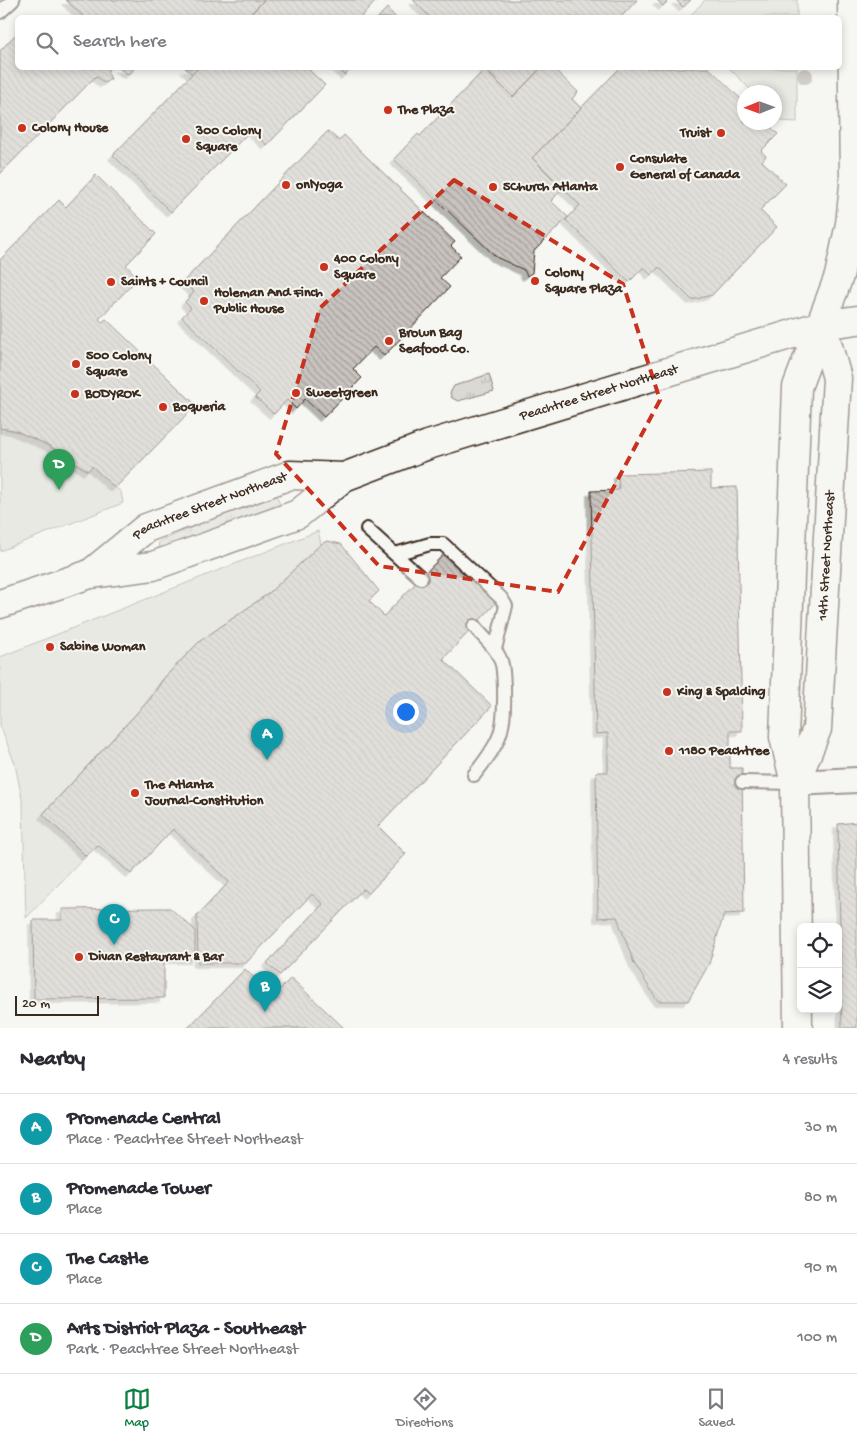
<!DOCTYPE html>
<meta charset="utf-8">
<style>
:root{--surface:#fff;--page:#f2f2f3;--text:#2b2b33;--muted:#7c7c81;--line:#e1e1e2;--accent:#0b8043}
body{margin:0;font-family:"Gochi Hand",sans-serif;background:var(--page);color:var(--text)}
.controls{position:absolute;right:15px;bottom:15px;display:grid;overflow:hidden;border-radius:8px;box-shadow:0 2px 8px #0003}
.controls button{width:45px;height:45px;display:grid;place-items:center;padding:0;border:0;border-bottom:1px solid var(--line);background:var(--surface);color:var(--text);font:25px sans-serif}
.compass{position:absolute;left:737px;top:85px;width:45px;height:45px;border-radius:50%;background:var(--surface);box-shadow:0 2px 8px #0003;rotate:269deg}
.scale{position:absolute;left:15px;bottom:12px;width:84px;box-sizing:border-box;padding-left:5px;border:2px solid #3b2a1e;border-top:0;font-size:14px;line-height:18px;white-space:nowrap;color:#3b2a1e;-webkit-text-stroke:4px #f6f6f2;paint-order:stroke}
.you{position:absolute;left:405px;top:711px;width:18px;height:18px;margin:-12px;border:4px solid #fff;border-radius:50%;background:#1a73e8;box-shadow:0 0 0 8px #1a73e833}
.badge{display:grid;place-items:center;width:32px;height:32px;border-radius:50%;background:var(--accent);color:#fff;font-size:16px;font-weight:700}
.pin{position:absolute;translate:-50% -41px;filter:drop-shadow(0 1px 2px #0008)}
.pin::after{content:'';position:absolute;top:26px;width:18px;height:15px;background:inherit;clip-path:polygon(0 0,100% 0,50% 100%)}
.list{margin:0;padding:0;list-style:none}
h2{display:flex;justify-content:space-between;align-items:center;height:65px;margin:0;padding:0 20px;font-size:21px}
h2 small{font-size:16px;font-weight:400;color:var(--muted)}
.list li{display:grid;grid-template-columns:32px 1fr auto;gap:15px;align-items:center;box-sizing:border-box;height:70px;padding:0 20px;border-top:1px solid var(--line)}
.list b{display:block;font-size:19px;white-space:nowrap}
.list p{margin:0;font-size:16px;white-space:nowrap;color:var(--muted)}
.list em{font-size:16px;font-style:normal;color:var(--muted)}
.icon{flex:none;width:28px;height:28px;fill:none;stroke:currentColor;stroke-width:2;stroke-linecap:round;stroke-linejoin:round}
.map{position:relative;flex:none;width:857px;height:1028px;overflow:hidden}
.search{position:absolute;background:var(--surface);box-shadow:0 2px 8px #0003;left:15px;right:15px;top:15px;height:55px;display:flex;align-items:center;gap:12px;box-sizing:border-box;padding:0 18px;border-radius:8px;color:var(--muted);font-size:19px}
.sheet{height:345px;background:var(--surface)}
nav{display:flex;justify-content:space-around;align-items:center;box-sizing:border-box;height:70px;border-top:1px solid var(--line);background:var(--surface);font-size:14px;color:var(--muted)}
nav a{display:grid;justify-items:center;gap:2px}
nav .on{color:var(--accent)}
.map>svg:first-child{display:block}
.grass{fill:url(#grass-tufts);stroke:#8a8278}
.park{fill:#dad9d3;stroke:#8a8278}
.building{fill:url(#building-back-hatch);stroke:#3b2a1e;filter:url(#shadow)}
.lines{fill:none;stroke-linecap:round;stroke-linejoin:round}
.service-casing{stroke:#3b2a1e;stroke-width:16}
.minor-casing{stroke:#3b2a1e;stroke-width:28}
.secondary-casing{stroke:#3b2a1e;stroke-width:31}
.service{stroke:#f6f6f2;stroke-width:12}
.minor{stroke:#f6f6f2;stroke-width:24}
.secondary{stroke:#f6f6f2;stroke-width:28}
.tree{fill:#a59e96}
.marked{fill:none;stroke:#c8321e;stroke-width:4;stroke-dasharray:10 6;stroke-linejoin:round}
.poi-dot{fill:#c8321e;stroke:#f6f6f2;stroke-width:2}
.labels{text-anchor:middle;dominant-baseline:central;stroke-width:4;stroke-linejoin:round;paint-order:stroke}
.poi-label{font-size:14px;font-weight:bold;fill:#3b2a1e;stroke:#f6f6f2;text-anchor:start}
.street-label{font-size:14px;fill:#3b2a1e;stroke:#f6f6f2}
</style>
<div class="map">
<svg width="857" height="1028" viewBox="0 0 857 1028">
<defs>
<pattern id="grass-tufts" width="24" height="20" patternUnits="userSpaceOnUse" patternTransform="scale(1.25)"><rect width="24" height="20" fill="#dad9d3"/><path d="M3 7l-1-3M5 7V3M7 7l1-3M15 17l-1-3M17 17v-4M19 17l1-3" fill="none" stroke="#bcbab5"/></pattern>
<pattern id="building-back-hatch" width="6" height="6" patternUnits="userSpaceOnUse" patternTransform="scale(1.25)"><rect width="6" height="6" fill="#c8c3be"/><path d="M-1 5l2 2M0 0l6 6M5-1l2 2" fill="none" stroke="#a49f9a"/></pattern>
<filter id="shadow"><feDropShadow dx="-4.5" dy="4.5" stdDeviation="0" flood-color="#0004"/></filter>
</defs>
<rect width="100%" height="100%" fill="#f6f6f2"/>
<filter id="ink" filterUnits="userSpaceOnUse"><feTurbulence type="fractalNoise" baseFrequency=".02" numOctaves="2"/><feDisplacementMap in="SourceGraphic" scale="10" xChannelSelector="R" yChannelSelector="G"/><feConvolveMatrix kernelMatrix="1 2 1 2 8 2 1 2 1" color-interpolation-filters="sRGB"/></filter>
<g filter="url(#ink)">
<path class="grass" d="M489,374L494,391L458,401L452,398L450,393L454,386Z
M277,496L280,505L163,549L158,548L159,542L201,523Z"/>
<path class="park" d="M705,0H797V17H689Z
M729,68H797V122L781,121L775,114L774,92H753Z
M0,428C33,433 60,453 87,471L92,466L121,492L123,503L0,551Z
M318,531L321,544L269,593L200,641L164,678L150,699L43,814L86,856L26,918L23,804L15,764L0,725V657Z"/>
<path class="building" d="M66,0H264L247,18H81L83,16Z
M264,0H377L360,18H247Z
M413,0H637L620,18H431Z
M657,0H669L663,6Z
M676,0H691L683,7Z
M387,8L396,18H378Z
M18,32V68H110L107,71L111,79L104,83L96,76L0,174V51Z
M119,68H133V70L130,74L126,73Z
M185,68H198L192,74Z
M198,68H312L309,70L325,85L267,145L251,130L171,212L113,155Z
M337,68H352L345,75Z
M483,68H541L513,97Z
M541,68H553L578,92L572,99L581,108L532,158L563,188L551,201L568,217L534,251L532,273L527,276L524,270L496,257L394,159L418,134L420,136L485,69L513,97Z
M620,68H709L744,102V122H765L778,134L761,151L766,156L762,161L786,184L760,210L777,227L712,295L692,300L659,267L651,275L644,267L629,282L566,220L580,205L532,158Z
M328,131L339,141L344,135L455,242L451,246L461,256L440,278L450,287L384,356L374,347L353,369L362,378L324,417L305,399L296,409L287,400L274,414L255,397L260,392L182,317L191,308L185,302L194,292L183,282Z
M96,175L156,234L126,265L138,278L99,319L102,322L106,319L196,405L115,488L92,466L88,471L50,446L14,430L0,428V260L59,200L66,207Z
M711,472V488L737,487L742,731H730V768H742L744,913L724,914L709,964L688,1001H658L634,963L617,917L598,918L596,772H608V733L596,734L591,491L619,490L618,474Z
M327,541L341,544L379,591L369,601L384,616L444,554L496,603L443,659L492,706L378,826L406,854L368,894L363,889L280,975L267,963L323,904L312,894L246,963H198L197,916L229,882L173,829L131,874L98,845L86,856L43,814L150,699L164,678L200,641L269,593L321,544Z
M857,822V1028H842L838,824Z
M158,908H170L195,930V959H164V998L34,999L33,920H62V909Z
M245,969L273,996L291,978L344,1028H188Z"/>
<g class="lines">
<g class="service-casing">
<path id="service" d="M0,12L13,0
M367,529L421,578
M395,554L430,544H443L501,598L506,606L495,649
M474,775C502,740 505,731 504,686C503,674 504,663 497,653C491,643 481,635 474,626
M742,782L795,783"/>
</g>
<g class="minor-casing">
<path id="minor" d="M795,783L857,780"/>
</g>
<g class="secondary-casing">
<g id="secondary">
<path id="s1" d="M90,574L146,528L290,475L344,477"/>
<path id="s2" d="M0,604L90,574L153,566L298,514L344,477L428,445L822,325L857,320"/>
<path id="s3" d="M795,783L817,729L837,378L822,325"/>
<path d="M798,1028L795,783L784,737L797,387L839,276L850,224L854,185L852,0"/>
</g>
</g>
<use href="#service" class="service"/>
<use href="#minor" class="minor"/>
<use href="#secondary" class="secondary"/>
</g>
<circle class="tree" cx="805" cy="76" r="8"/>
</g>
<path d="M0 0H857V1028H0ZM454,180L623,284L660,400L558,592L379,566L276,454L320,308Z" fill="#f6f6f2" fill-opacity=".55" fill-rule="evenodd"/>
<path class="marked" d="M454,180L623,284L660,400L558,592L379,566L276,454L320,308Z"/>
<g class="poi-dot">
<circle cx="388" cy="110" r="5"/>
<circle cx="22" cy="128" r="5"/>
<circle cx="721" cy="133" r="5"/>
<circle cx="186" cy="139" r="5"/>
<circle cx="620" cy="167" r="5"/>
<circle cx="286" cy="185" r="5"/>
<circle cx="493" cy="187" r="5"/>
<circle cx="324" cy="267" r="5"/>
<circle cx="535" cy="281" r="5"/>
<circle cx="111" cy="282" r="5"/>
<circle cx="204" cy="301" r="5"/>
<circle cx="389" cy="341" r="5"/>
<circle cx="76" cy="364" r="5"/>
<circle cx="296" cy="393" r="5"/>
<circle cx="75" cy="394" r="5"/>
<circle cx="163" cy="407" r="5"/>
<circle cx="50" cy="647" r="5"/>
<circle cx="667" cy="692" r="5"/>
<circle cx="669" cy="751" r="5"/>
<circle cx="135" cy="793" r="5"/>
<circle cx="79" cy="957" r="5"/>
</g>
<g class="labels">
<g class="poi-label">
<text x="398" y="110">The Plaza</text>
<text x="32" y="128">Colony House</text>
<text x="196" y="131">300 Colony<tspan x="196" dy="16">Square</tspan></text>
<text x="711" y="133" text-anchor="end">Truist</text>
<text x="630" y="159">Consulate<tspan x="630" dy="16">General of Canada</tspan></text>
<text x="296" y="185">onlYoga</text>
<text x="503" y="187">5Church Atlanta</text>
<text x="334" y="259">400 Colony<tspan x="334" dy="16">Square</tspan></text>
<text x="545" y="273">Colony<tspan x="545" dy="16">Square Plaza</tspan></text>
<text x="121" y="282">Saints + Council</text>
<text x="214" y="293">Holeman And Finch<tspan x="214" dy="16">Public House</tspan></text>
<text x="399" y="333">Brown Bag<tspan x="399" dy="16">Seafood Co.</tspan></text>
<text x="86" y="356">500 Colony<tspan x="86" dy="16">Square</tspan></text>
<text x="306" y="393">Sweetgreen</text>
<text x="85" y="394">BODYROK</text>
<text x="173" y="407">Boqueria</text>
<text x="60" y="647">Sabine Woman</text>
<text x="677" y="692">King &amp; Spalding</text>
<text x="679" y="751">1180 Peachtree</text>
<text x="145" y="785">The Atlanta<tspan x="145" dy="16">Journal-Constitution</tspan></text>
<text x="89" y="957">Divan Restaurant &amp; Bar</text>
</g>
<g class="street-label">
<text stroke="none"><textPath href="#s2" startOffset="640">Peachtree Street Northeast</textPath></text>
<text stroke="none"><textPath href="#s1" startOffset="140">Peachtree Street Northeast</textPath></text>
<text stroke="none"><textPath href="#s3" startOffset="232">14th Street Northeast</textPath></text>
</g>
</g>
</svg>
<div class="controls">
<button><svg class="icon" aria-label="locate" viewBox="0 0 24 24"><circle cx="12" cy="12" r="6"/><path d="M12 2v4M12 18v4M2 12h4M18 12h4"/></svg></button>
<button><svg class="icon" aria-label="layers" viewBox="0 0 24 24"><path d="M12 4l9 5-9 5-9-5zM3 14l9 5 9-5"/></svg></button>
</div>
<svg class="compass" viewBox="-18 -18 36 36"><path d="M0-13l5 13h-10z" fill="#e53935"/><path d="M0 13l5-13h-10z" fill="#7c7c81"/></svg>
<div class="scale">20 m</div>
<div class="you"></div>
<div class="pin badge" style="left:267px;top:760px;background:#0f9aa8">A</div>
<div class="pin badge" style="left:265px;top:1012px;background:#0f9aa8">B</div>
<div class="pin badge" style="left:114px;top:945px;background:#0f9aa8">C</div>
<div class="pin badge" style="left:59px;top:490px;background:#2e9e5b">D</div>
<div class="search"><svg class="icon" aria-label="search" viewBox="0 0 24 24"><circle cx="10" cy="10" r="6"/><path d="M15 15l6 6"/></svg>Search here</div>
</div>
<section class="sheet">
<h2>Nearby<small>4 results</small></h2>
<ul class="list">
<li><span class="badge" style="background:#0f9aa8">A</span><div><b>Promenade Central</b><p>Place · Peachtree Street Northeast</p></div><em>30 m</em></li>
<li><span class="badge" style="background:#0f9aa8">B</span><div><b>Promenade Tower</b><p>Place</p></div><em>80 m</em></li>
<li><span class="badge" style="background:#0f9aa8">C</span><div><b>The Castle</b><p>Place</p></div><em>90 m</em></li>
<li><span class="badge" style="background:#2e9e5b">D</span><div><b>Arts District Plaza - Southeast</b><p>Park · Peachtree Street Northeast</p></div><em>100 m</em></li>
</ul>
</section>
<nav>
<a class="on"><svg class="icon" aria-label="map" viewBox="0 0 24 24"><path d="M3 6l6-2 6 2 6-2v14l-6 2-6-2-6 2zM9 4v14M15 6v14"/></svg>Map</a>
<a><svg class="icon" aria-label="directions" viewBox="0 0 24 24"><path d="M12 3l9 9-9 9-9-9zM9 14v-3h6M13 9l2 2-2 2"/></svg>Directions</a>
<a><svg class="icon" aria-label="saved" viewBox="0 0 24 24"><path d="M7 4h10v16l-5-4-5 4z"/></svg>Saved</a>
</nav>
